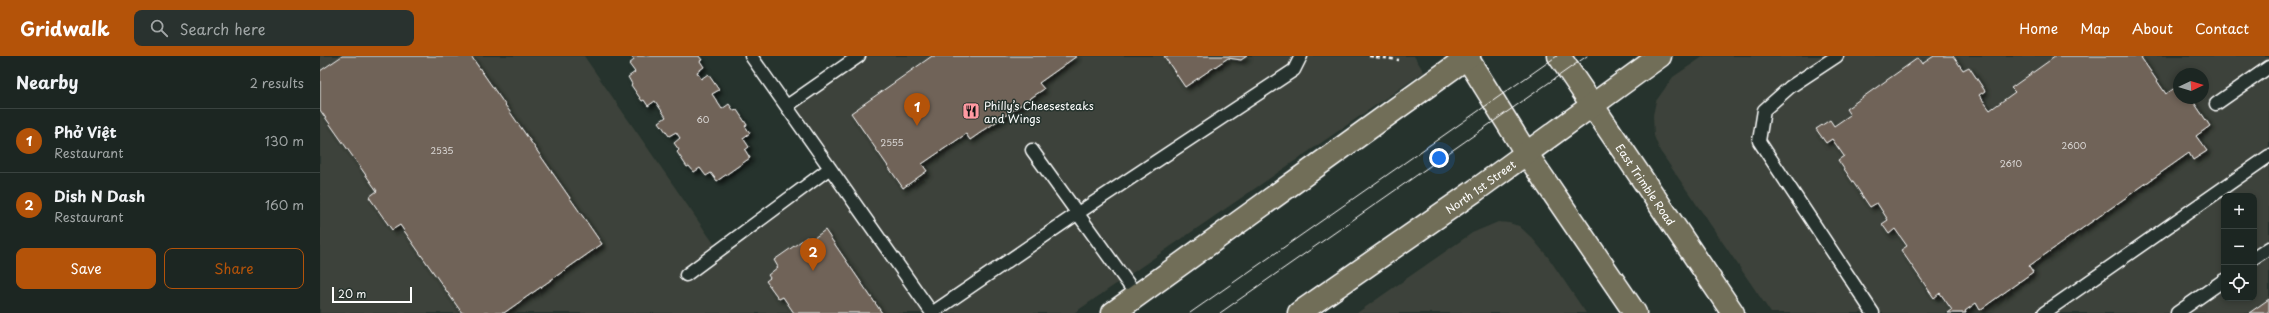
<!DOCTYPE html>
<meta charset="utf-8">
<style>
:root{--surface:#1c2622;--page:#29322f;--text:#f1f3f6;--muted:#a0a5a5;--line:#3a4340;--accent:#b45309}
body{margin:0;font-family:"Playpen Sans",sans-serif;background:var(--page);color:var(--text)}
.controls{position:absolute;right:12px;bottom:12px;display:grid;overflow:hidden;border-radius:8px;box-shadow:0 2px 6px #0003}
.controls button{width:36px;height:36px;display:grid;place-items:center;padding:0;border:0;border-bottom:1px solid var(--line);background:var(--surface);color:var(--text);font:20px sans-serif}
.compass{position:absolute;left:1853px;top:12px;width:36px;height:36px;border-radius:50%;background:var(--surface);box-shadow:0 2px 6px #0003;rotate:86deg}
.scale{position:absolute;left:12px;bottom:10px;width:80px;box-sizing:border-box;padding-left:4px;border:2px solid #fff;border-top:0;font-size:11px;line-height:14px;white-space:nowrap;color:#fff;-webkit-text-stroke:3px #26332d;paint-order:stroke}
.you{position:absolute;left:1119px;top:102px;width:14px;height:14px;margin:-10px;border:3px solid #fff;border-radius:50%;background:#1a73e8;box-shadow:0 0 0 6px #1a73e833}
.badge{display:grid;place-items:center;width:26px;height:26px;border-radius:50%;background:var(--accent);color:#fff;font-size:13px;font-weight:700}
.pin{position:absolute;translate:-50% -33px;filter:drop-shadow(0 1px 2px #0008)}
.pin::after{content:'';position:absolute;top:21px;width:14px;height:12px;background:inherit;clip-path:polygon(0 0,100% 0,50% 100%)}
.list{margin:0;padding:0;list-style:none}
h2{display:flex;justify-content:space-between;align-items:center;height:52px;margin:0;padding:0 16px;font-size:17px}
h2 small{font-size:13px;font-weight:400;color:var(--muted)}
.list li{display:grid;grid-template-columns:26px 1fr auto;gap:12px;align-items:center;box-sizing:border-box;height:64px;padding:0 16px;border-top:1px solid var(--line)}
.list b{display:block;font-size:15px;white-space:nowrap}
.list p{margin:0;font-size:13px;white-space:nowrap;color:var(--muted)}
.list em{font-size:13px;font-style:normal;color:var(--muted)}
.actions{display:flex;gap:8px;padding:12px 16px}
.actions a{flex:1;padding:9px 0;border:1px solid var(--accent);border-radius:8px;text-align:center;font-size:14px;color:var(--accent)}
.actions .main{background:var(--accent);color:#fff}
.icon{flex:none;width:22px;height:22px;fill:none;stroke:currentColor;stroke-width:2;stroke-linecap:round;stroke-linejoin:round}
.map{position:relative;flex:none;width:1949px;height:257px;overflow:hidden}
header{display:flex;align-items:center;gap:24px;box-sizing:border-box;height:56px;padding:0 20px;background:var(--accent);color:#fff}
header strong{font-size:19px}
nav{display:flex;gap:22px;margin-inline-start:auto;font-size:14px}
.search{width:280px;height:36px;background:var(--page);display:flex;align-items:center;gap:10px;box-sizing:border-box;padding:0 14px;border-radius:8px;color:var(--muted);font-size:15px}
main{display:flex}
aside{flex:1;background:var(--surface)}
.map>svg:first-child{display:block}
.built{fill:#3c423a;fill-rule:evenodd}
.building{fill:#6f6459;stroke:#fff;filter:url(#shadow)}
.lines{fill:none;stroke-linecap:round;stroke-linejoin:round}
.lane-casing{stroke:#fff;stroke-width:15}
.primary-casing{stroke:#fff;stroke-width:25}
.path{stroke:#fff;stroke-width:2.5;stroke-dasharray:4 3;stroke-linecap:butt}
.lane{stroke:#26332d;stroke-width:12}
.primary{stroke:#716e59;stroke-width:22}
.tram{stroke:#fff;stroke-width:1}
.labels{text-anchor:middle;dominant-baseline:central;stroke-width:3;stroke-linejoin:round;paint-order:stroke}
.number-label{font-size:9px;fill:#dbd8d6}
.poi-label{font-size:11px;fill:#fff;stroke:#26332d;text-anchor:start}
.street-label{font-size:11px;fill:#fff;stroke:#26332d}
</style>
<header>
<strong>Gridwalk</strong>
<div class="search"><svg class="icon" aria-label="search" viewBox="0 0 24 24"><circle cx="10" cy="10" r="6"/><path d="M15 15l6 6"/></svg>Search here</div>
<nav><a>Home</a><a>Map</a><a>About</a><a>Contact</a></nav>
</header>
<main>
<aside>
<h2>Nearby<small>2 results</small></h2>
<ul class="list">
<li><span class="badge">1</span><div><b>Phở Việt</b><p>Restaurant</p></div><em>130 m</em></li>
<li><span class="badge">2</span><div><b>Dish N Dash</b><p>Restaurant</p></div><em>160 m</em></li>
</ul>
<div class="actions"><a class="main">Save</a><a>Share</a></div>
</aside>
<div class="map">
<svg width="1949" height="257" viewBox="0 0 1949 257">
<defs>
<filter id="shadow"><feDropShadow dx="3.5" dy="3.5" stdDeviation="2" flood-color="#0009"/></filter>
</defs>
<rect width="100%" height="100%" fill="#26332d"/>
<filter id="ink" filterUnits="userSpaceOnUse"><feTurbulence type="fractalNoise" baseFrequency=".025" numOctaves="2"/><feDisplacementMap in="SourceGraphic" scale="8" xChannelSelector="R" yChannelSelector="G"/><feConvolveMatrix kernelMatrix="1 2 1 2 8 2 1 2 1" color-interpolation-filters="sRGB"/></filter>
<g filter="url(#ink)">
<path class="built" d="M0,0H264L399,195L510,112L467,50L539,0H1094L1104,16L754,257H0Z
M1384,0H1949V257H1451L1340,95L1334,80L1333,59L1336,45L1353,21ZM1859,18H1883V42H1859ZM1904,140H1934V242H1904Z
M1178,166L1189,167L1199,170L1212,182L1228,201L1266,257H1037L1152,177Z"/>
<path class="building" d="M22,0H151L282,188L184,257H142L80,169L72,174L49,141L57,135L0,54V15Z
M311,0H379L382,4L380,5L384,11L377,16L381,23L388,18L399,34L392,38L402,53L409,48L414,55L417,54L427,69L425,70L430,77L423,82L429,91L425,94L430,102L397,125L391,117L386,120L380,112L374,116L369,110L367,111L357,96L359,94L354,87L360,82L356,76L349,80L339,66L346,61L335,45L328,50L324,44L322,45L311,29L312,28L308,21L315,16L309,8L314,4Z
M612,0H757L719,27L724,33L650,84L646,78L602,108L607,115L583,132L531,57Z
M844,0H927L921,4L908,2L865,31Z
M1614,0H1633L1643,14L1649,11L1665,35L1659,39L1670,54L1695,36L1691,32L1736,0H1820L1846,38L1859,29V42H1871L1890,70L1876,80L1887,95L1873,104L1869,97L1709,210L1713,216L1660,254L1656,247L1645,255L1646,257H1628L1632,254L1620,237L1614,242L1581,194L1587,190L1575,173L1569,178L1562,168L1568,164L1557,147L1550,151L1518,104L1524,100L1512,83L1506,87L1496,73L1510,64L1514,70L1530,59L1526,53L1598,2L1602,8Z
M505,174L562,257H474L463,241L459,243L446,225L450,222L448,219L458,211L454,204L487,181L490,185Z
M1949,243V257H1929Z"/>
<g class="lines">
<g class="lane-casing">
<path id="lane" d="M431,0L612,257
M1517,0L1470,31L1444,54L1439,85L1553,257
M1896,48L1949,11
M467,50L539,0
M712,94L817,240
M1934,202L1949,192
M366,219L510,112
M612,257L758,157L974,14L981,0
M1724,257L1949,100
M1857,257L1904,224"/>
</g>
<g class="primary-casing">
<g id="primary">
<path d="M1146,0L1206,97L1315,257"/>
<path id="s1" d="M1239,0L1413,257"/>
<path d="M793,257L1149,0"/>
<path id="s2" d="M979,257L1156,134L1340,0"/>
</g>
</g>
<path class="path" d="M1049,0L1079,4"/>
<use href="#lane" class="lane"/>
<use href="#primary" class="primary"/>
<path class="tram" d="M870,257L1237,0
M900,257L1267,0"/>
</g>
</g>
<defs>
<g id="restaurant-square" transform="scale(0.9)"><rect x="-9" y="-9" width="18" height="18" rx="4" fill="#ff9aa2" stroke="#26332d"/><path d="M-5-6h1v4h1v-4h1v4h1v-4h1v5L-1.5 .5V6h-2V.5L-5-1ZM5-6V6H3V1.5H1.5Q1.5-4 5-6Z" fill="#111"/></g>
</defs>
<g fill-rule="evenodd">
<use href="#restaurant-square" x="651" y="55"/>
</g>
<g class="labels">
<g class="number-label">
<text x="383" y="63">60</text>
<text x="572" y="86">2555</text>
<text x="1754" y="89">2600</text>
<text x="122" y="94">2535</text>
<text x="1691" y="107">2610</text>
</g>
<g class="poi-label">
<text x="664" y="49">Philly’s Cheesesteaks<tspan x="664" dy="13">and Wings</tspan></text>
</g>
<g class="street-label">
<text stroke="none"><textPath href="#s1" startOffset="155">East Trimble Road</textPath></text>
<text stroke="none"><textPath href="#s2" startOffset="221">North 1st Street</textPath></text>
</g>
</g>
</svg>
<div class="controls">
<button>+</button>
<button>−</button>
<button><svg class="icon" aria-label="locate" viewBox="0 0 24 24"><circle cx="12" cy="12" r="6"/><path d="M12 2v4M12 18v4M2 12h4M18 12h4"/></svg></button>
</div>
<svg class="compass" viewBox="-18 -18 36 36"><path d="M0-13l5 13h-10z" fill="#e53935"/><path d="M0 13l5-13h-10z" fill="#a0a5a5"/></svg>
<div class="scale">20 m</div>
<div class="you"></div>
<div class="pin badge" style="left:597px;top:70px">1</div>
<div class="pin badge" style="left:493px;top:215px">2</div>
</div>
</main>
